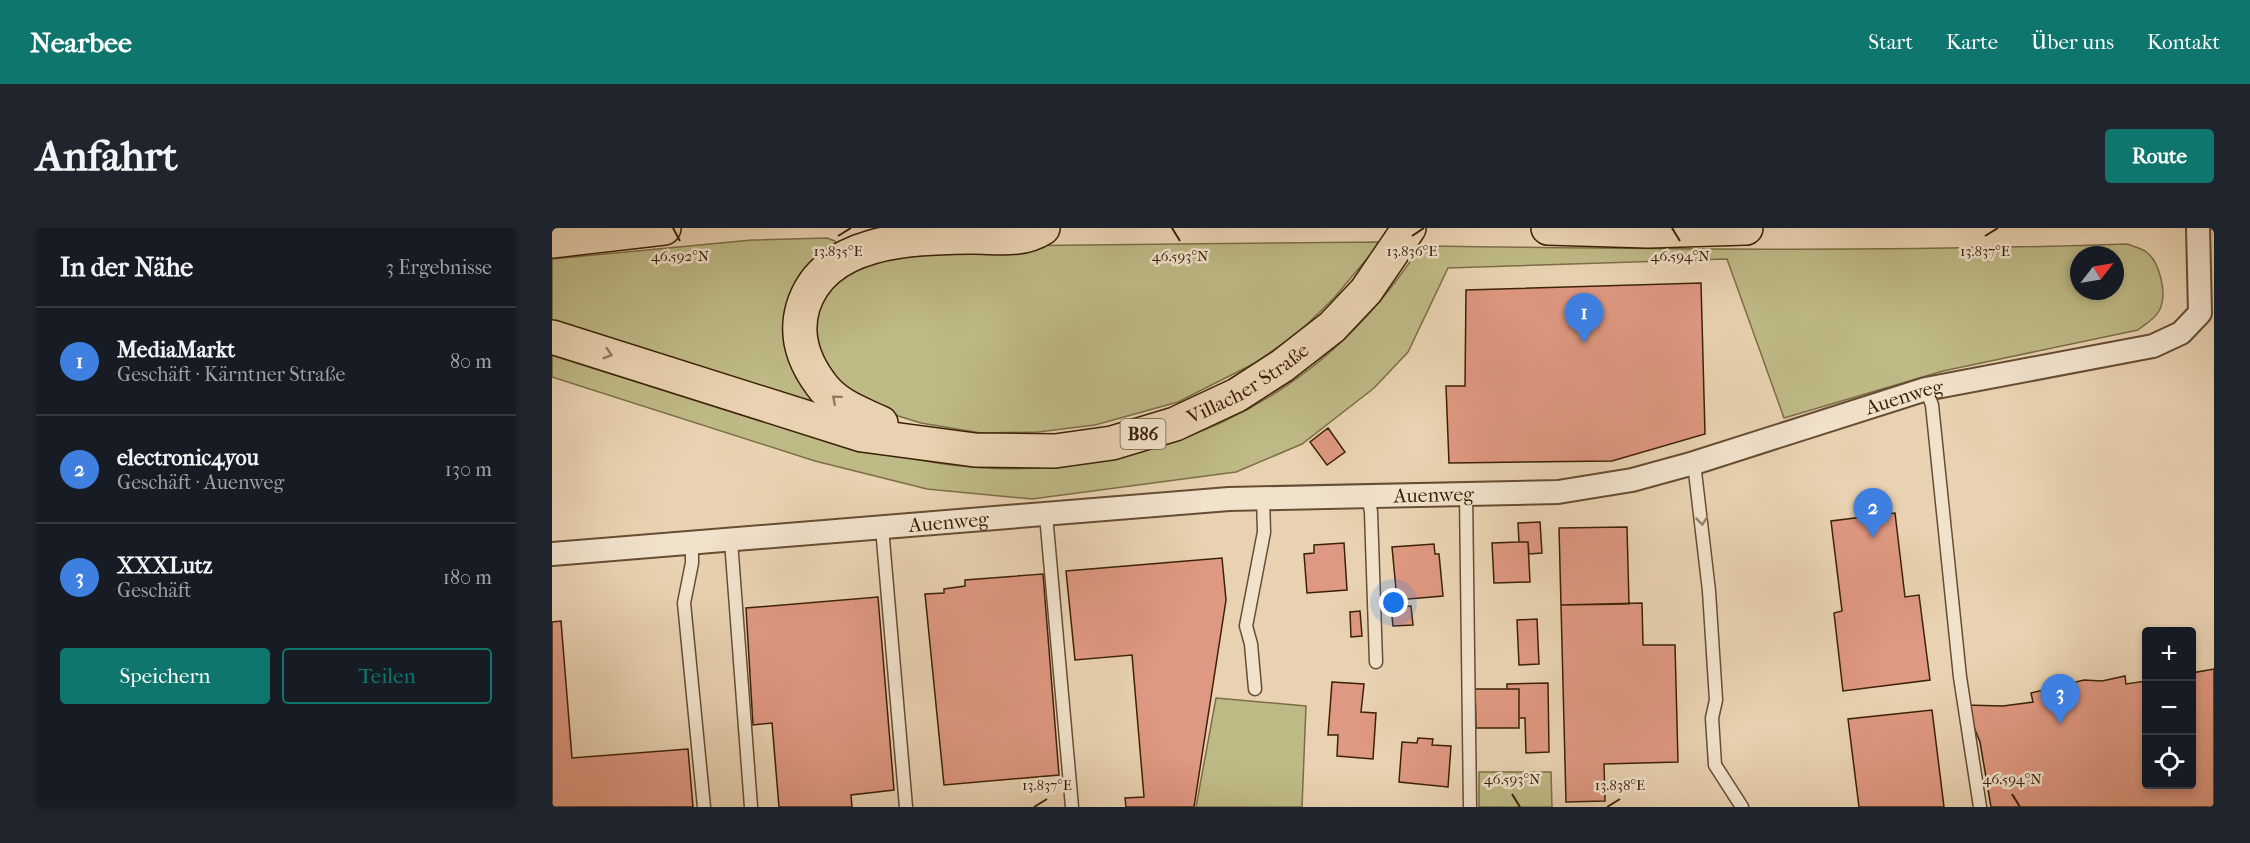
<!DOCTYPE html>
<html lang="de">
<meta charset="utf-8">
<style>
:root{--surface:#171b24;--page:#20242c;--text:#f1f3f6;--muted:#9ea1a6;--line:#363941;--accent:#0f766e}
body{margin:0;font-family:"IM FELL French Canon",serif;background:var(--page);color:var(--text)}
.controls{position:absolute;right:18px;bottom:18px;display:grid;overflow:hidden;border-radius:6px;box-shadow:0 3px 9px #0003}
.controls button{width:54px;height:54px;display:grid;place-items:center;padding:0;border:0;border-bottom:2px solid var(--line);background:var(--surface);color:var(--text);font:30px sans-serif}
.compass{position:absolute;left:1518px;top:18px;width:54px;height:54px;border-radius:50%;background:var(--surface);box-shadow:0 3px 9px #0003;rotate:59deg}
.you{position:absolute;left:842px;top:375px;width:21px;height:21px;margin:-15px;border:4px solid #fff;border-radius:50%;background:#1a73e8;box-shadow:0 0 0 9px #1a73e833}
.badge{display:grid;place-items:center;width:39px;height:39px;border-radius:50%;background:var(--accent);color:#fff;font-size:20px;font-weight:700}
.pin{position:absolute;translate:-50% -50px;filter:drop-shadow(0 2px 3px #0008)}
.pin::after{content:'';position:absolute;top:32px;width:21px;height:18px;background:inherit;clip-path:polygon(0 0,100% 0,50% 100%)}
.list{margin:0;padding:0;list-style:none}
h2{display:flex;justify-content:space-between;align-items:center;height:78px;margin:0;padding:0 24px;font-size:26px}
h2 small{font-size:20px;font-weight:400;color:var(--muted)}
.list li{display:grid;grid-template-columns:39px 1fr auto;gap:18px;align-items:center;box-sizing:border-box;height:108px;padding:0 24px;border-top:2px solid var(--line)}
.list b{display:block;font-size:22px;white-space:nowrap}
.list p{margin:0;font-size:20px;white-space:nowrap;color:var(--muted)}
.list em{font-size:20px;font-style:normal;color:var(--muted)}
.actions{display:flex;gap:12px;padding:18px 24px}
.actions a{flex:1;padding:14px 0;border:2px solid var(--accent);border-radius:6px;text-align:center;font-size:21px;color:var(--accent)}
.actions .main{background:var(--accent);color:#fff}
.icon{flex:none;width:33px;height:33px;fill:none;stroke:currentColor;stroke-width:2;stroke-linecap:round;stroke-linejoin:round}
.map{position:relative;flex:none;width:1662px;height:579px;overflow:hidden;border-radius:6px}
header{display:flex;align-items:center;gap:36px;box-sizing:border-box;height:84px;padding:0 30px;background:var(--accent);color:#fff}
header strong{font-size:28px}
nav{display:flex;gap:33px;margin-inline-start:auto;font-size:21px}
.intro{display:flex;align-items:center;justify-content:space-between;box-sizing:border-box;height:144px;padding:0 36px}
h1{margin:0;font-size:42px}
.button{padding:15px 27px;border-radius:6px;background:var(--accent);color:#fff;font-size:21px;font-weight:700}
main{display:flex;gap:36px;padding:0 36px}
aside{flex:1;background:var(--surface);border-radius:6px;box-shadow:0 3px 9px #0003}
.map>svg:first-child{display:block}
.green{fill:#beba86;stroke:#7d6e47;stroke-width:1.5;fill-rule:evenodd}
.building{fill:#df9881;stroke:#3c2108;stroke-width:1.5}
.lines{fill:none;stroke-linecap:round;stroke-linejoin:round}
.service-casing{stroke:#674d32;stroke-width:15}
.minor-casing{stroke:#674d32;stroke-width:26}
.primary-casing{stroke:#3c2108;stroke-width:36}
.service{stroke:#f1e2cc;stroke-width:12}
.minor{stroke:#f1e2cc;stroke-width:22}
.primary{stroke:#e9d2b1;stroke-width:33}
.oneway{stroke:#927a5c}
.oneway2{stroke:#96826a}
.ticks{fill:none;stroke:#3c2108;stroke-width:2}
.labels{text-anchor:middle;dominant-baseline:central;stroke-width:5;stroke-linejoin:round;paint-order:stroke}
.shield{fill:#f1e2cc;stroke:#725b43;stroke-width:1.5}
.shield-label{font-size:18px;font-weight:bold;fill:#3c2108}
.street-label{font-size:20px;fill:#3c2108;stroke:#f1e2cc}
.ticks-label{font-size:15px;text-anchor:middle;fill:#3c2108;stroke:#f1e2cc;stroke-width:5;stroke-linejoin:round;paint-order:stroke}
</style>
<header>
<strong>Nearbee</strong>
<nav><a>Start</a><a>Karte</a><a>Über uns</a><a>Kontakt</a></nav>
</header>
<div class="intro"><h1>Anfahrt</h1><a class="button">Route</a></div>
<main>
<aside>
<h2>In der Nähe<small>3 Ergebnisse</small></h2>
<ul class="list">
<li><span class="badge" style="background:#3f7fe0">1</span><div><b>MediaMarkt</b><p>Geschäft · Kärntner Straße</p></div><em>80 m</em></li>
<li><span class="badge" style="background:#3f7fe0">2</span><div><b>electronic4you</b><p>Geschäft · Auenweg</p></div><em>130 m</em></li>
<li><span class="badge" style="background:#3f7fe0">3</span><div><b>XXXLutz</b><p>Geschäft</p></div><em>180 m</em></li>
</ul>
<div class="actions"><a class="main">Speichern</a><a>Teilen</a></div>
</aside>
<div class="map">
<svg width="1662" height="579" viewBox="0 0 1662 579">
<rect width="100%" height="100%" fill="#e9d2b1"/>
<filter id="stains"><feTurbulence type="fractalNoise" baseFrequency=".00333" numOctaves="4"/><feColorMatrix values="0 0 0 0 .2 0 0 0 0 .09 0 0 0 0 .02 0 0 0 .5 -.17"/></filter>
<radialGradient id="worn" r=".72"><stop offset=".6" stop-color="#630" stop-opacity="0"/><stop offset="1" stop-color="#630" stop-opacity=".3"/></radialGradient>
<path class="green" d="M275,10L283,13V18L259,39L266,178L0,98V31L200,12Z
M829,14L782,70L745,106L703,135L626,174L543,197L486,204L429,205L369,195L330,183L299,168L270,132L263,106L266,82L278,60L308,36L434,18Z
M1575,16C1580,18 1588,20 1593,23C1608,33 1616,67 1607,83C1602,92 1593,96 1586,102L1391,143L1232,190L1175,31L896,40L856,124L822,160L750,216L684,244L480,271L375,261L263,233L0,149V122C71,144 142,166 213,188C270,206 326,226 385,235C540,259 706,207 813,90C834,68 852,43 869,18C1105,21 1340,24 1575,16ZM1527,27H1563V63H1527Z
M664,470L754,478L750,579H644Z
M927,544H999L1000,579H927Z"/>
<path class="building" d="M1149,55L1153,206L1060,233L897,235L894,158H913L914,62Z
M776,200L793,224L775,237L758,214Z
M1343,285L1353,369L1367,367L1378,452L1291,463L1282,385L1290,383L1279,293Z
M988,294L990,325L977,326L976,314H967L966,295Z
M1075,299L1077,376L1009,377L1007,300Z
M967,314H976L978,354L942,355L940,315Z
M792,315L795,362L755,365L752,326L762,325V317Z
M882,316L883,326H887L891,368L845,372L840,319Z
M670,330L674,372L642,579H574L573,570L592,569L580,427L523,432L514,343Z
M491,346L507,547L392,557L373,366L392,365V361L413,358V352Z
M326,369L342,562L299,567L300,579H227L220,495L201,497L194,380Z
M1090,375L1091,417H1123L1126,534L1052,536L1053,573L1014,574L1009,377Z
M859,378L861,397L841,398L839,379Z
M808,383L810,408L799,409L798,384Z
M985,391L987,436L967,437L965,392Z
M9,393L20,530L136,521L141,579H0V394Z
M1662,441V579H1439L1428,514L1413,477L1451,478L1481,474L1479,465L1532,452L1550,453L1573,448L1574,456L1594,453V556H1640V445Z
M780,454L812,456L809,484L824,485L821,531L785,528L786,507H776Z
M996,455L997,524L974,525L973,490H967V461H955V456Z
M923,461H967V500H924Z
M1380,482L1392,579H1307L1296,491Z
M866,510L881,511L880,517L899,518L896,559L847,554L850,514L865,515Z"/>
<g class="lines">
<g class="service-casing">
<path id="service" d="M1374,161L1380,177L1408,449L1428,579
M1142,235L1157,363L1164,472L1160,490L1163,537L1190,579
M816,267L819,284L824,434
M914,267L918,579
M494,287L520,579
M330,300L354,579
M179,313L199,579
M140,316V335L132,375L152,579
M703,461L699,416L694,398L712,304L711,270"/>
</g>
<g class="minor-casing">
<g id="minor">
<path id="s1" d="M0,326L677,271L1006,264L1080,252L1142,235L1374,161L1601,118L1629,105L1648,85L1646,0"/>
</g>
</g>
<g class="primary-casing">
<g id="primary">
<path d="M996,0L1096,3L1194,0"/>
<path d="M0,13L112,0"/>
<path id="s2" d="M0,109L310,207L423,222L503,223L560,215L623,196L685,167L730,138L780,99L814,63L857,0"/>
<path d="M329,195C307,185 282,176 268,155C251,132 243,106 251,79C272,10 362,10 421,9C446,9 469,14 491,0"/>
</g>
</g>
<use href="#service" class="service"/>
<use href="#minor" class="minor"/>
<use href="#primary" class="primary"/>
</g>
<defs><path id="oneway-chevron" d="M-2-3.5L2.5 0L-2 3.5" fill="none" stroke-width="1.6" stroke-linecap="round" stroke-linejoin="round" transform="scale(1.5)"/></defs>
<g class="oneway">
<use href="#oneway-chevron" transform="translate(56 126) rotate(17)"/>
<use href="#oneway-chevron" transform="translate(284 171) rotate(-140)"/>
</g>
<use class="oneway2" href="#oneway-chevron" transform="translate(1150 293) rotate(84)"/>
<path class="ticks" d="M121,0L128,13M620,0L628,13M1120,0L1128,13M286,8L299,0M860,8L872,0M1433,8L1446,0M960,566L968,579M1460,566L1468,579M482,579L495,571M1055,579L1068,571"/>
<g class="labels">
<rect class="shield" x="568.5" y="191" width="45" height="30" rx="4.5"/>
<g class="shield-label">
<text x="591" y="206">B86</text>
</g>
<g class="street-label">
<text stroke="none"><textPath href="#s2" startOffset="726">Villacher Straße</textPath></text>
<text stroke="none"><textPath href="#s1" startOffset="1368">Auenweg</textPath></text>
<text stroke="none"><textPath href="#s1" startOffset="884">Auenweg</textPath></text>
<text stroke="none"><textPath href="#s1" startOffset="398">Auenweg</textPath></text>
</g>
</g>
<g class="ticks-label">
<text x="286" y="28">13.835°E</text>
<text x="860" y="28">13.836°E</text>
<text x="1433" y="28">13.837°E</text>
<text x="628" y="33">46.593°N</text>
<text x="128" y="33">46.592°N</text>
<text x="1128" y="33">46.594°N</text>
<text x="960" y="556">46.593°N</text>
<text x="1460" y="556">46.594°N</text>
<text x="495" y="562">13.837°E</text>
<text x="1068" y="562">13.838°E</text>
</g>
<rect width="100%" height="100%" filter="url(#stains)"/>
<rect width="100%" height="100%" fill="url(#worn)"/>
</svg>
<div class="controls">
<button>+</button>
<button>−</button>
<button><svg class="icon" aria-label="locate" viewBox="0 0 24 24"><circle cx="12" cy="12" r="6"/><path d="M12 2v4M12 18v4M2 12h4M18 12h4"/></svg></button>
</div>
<svg class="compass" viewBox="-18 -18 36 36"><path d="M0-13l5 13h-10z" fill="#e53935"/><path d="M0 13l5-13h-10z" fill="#9ea1a6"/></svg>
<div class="you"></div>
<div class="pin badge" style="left:1032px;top:115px;background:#3f7fe0">1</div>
<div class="pin badge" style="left:1321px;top:310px;background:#3f7fe0">2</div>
<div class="pin badge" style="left:1508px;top:496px;background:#3f7fe0">3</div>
</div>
</main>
